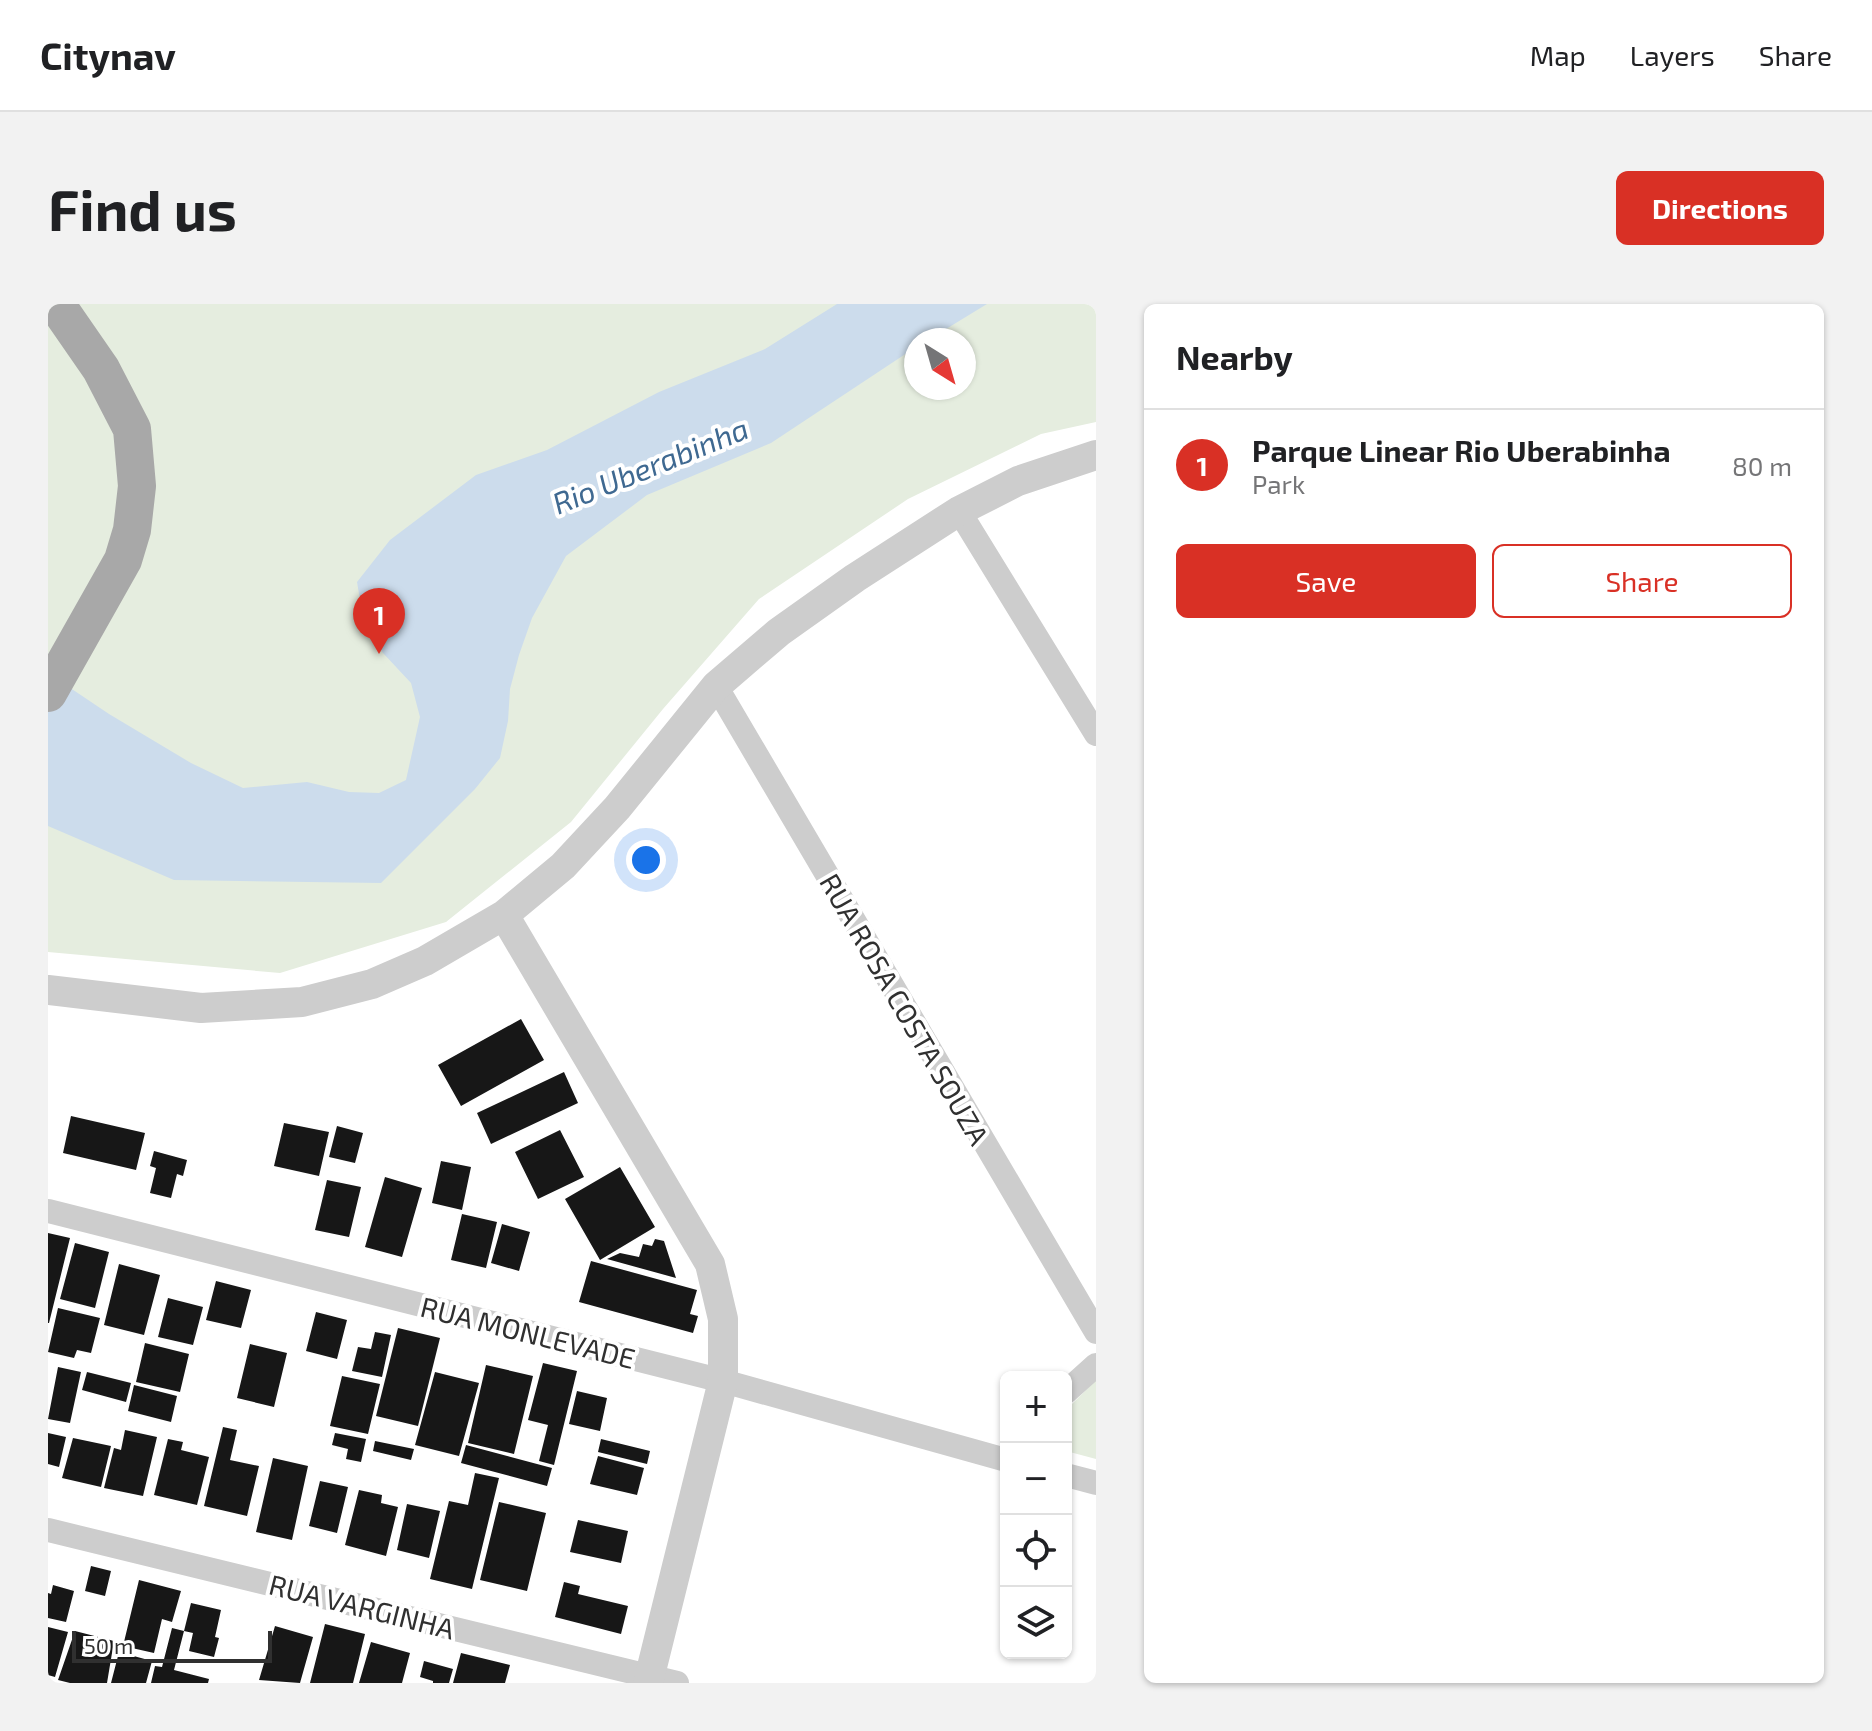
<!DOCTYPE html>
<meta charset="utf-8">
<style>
:root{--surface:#fff;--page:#f2f2f2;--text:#202124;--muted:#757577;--line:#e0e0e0;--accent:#d93025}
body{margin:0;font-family:"Exo 2",sans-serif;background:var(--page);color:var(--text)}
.controls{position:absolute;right:24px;bottom:24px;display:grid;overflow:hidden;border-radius:12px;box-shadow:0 2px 6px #0004}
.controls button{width:72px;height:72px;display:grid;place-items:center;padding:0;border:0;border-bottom:2px solid var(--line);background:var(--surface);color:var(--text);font:40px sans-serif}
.compass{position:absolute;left:856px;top:24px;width:72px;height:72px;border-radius:50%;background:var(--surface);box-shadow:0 2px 6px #0004;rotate:143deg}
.scale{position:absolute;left:24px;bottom:20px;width:200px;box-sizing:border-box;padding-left:8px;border:4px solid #303030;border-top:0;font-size:22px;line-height:28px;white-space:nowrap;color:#303030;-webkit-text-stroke:6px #fff;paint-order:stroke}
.you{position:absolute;left:598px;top:556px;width:28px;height:28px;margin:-20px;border:6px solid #fff;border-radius:50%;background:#1a73e8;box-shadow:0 0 0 12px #1a73e833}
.badge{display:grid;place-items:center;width:52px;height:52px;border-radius:50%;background:var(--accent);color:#fff;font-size:26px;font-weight:700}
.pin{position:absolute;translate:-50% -66px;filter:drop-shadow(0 2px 4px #0008)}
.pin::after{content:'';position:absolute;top:42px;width:28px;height:24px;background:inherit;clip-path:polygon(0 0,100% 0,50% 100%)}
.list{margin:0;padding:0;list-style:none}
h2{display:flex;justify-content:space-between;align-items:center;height:104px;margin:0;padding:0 32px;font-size:34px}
h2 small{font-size:26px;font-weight:400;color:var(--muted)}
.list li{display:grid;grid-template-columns:52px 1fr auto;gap:24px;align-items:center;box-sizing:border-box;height:112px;padding:0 32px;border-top:2px solid var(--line)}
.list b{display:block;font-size:30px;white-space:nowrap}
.list p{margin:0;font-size:26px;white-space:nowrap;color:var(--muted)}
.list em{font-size:26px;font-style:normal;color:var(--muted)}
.actions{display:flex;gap:16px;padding:24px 32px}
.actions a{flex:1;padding:18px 0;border:2px solid var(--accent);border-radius:12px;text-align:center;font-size:28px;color:var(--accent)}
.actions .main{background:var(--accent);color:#fff}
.icon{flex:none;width:44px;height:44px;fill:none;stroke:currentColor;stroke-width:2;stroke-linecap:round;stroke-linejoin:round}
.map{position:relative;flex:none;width:1048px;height:1379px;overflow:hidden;border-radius:12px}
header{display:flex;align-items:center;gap:48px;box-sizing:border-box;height:112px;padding:0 40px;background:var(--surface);border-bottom:2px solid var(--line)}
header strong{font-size:38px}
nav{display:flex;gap:44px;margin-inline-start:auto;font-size:28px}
.intro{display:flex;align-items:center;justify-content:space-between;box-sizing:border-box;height:192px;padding:0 48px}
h1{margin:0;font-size:56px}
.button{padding:20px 36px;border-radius:12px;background:var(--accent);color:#fff;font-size:28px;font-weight:700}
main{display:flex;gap:48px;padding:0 48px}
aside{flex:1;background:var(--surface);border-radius:12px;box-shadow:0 2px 6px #0004}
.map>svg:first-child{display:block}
.green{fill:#e5eddf;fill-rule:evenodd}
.water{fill:#ccdcec}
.building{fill:#171717}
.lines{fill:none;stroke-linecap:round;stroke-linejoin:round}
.minor{stroke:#cdcdcd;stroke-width:24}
.tertiary{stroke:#cdcdcd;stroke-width:30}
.primary{stroke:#a8a8a8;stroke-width:38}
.labels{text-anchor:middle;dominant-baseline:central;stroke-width:8;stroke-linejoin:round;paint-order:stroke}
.street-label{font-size:28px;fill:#303030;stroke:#fff}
.water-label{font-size:30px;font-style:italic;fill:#3f6991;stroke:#fff}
</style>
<header>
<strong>Citynav</strong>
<nav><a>Map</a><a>Layers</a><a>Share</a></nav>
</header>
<div class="intro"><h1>Find us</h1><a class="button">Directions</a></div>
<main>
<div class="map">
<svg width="1048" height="1379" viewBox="0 0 1048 1379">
<rect width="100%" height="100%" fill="#fff"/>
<path class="green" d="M0,0H1048V118L993,130L860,195L711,295L615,405L523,518L398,618L232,669L0,648ZM868,36H916V84H868Z
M1048,1076V1155L1018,1147V1106Z"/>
<path class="water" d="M789,0H939L880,36H868V43L723,139L599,191L518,252L484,314L471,351L462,385L460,417L452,454L427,485L333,579L126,576L0,522V369L61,410L143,459L195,484L259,478L301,488L331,489L358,476L372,413L363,379L335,349L316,319L309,278L342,236L428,171L499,146L611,88L717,45Z"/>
<path class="building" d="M473,715L496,756L413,802L390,761Z
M516,768L530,799L443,840L429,809Z
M23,812L97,829L88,866L15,849Z
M236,819L281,828L271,872L226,862Z
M289,822L315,829L307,859L281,853Z
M512,826L536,873L490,895L467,848Z
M106,847L139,856L135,872L129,870L123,894L102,889L108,864L102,862Z
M393,857L423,863L414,906L384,899Z
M572,863L607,923L552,956L517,895Z
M337,873L374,884L354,953L317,943Z
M279,876L313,883L301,933L267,926Z
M414,910L449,918L438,964L403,956Z
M454,920L482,928L471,967L443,959Z
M0,929L22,934L1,1019H0Z
M607,935L616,937L628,974L559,955L572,949L591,953L595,940L604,942Z
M27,939L61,948L47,1004L12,995Z
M543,957L649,986L642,1010L650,1012L645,1029L531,998Z
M71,960L112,971L96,1031L56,1021Z
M168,977L203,986L193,1024L158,1016Z
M120,994L155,1003L145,1041L110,1033Z
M10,1004L52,1014L43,1049L29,1046L26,1054L0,1048Z
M268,1008L299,1016L289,1055L258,1047Z
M350,1024L392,1034L370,1122L328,1112Z
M327,1028L343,1031L334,1073L304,1067L310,1043L323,1045Z
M97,1039L141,1050L132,1088L88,1078Z
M202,1040L239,1049L226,1103L189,1094Z
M495,1059L529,1067L506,1161L491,1157L500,1121L480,1116Z
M438,1061L485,1072L466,1150L420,1139Z
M10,1063L33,1068L22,1119L0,1115Z
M39,1068L83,1079L78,1098L34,1086Z
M387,1068L431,1079L411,1152L367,1141Z
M294,1072L332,1080L320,1130L282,1122Z
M86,1081L129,1092L123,1118L80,1107Z
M529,1087L559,1094L552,1127L521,1120Z
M175,1123L189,1126L182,1156L211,1162L199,1212L156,1202Z
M77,1126L109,1133L95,1192L56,1184L66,1144L73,1146Z
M0,1129L18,1133L11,1163L0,1160Z
M287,1129L318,1135L313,1158L298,1155L300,1145L284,1141Z
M25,1134L63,1142L53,1183L14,1174Z
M120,1135L135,1138L133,1146L161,1153L149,1201L106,1191Z
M553,1135L602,1147L599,1160L550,1148Z
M327,1137L366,1145L363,1156L325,1147Z
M418,1141L504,1164L499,1182L413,1159Z
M550,1152L596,1164L589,1191L542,1180Z
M225,1154L260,1162L244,1236L208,1228Z
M427,1169L451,1174L424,1285L382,1275L401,1197L420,1201Z
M272,1177L300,1183L289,1229L261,1222Z
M311,1186L334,1191L333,1199L350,1203L338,1252L297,1241Z
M451,1198L498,1209L479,1287L432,1276Z
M359,1200L392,1207L381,1254L349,1246Z
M530,1216L580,1227L573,1259L522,1248Z
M43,1262L63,1267L57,1292L37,1287Z
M91,1276L133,1287L124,1318L114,1315L106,1349L75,1342Z
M516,1278L532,1282L530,1290L580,1302L573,1330L507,1313Z
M5,1281L26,1287L18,1318L0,1314V1289L3,1290Z
M143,1299L173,1306L167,1333L171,1334L166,1353L141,1347L145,1329L136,1327Z
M277,1320L317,1330L305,1379H262Z
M227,1322L265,1333L252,1379L211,1376Z
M0,1323L20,1328L7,1373L0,1371Z
M124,1324L136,1327L126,1366L161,1375L160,1379H103L107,1362L114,1363Z
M27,1327L66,1337L59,1379H22L10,1376Z
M323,1338L362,1349L354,1379H311Z
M71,1348L104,1357L98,1379H63Z
M413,1349L462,1361L457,1379H405Z
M376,1357L405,1365L401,1379H385V1377L372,1373Z"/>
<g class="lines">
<path class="minor" d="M911,207L1048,430
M668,382L1048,1028
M0,907L675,1077L958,1156
M1018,1088L1048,1061
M1018,1171L1048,1179
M0,1226L629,1379"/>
<path class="tertiary" d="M456,611L662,960L675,1015V1077L600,1379
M0,686L153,704L254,698L324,680L377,657L456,611L515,562L569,504L668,382L731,328L807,274L911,207L970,177L1048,151"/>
<path class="primary" d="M0,389L75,256L84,226L89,182L84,125L53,65L8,0"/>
</g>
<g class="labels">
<g class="street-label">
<text transform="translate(857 705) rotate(60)">RUA ROSA COSTA SOUZA</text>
<text transform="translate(480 1028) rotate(14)">RUA MONLEVADE</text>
<text transform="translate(314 1302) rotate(14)">RUA VARGINHA</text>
</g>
<g class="water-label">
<text transform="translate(602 161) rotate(-22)">Rio Uberabinha</text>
</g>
</g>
</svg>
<div class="controls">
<button>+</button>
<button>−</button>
<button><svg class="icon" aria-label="locate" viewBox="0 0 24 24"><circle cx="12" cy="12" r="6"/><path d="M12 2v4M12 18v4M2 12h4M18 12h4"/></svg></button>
<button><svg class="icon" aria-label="layers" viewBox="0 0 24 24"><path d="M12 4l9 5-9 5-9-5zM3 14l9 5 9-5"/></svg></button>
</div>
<svg class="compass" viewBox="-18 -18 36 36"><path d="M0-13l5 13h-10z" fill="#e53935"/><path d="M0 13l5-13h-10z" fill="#757577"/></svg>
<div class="scale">50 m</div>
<div class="you"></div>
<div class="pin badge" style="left:331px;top:350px">1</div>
</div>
<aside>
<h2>Nearby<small></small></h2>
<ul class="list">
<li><span class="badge">1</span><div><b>Parque Linear Rio Uberabinha</b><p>Park</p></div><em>80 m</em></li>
</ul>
<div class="actions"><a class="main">Save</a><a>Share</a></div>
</aside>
</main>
